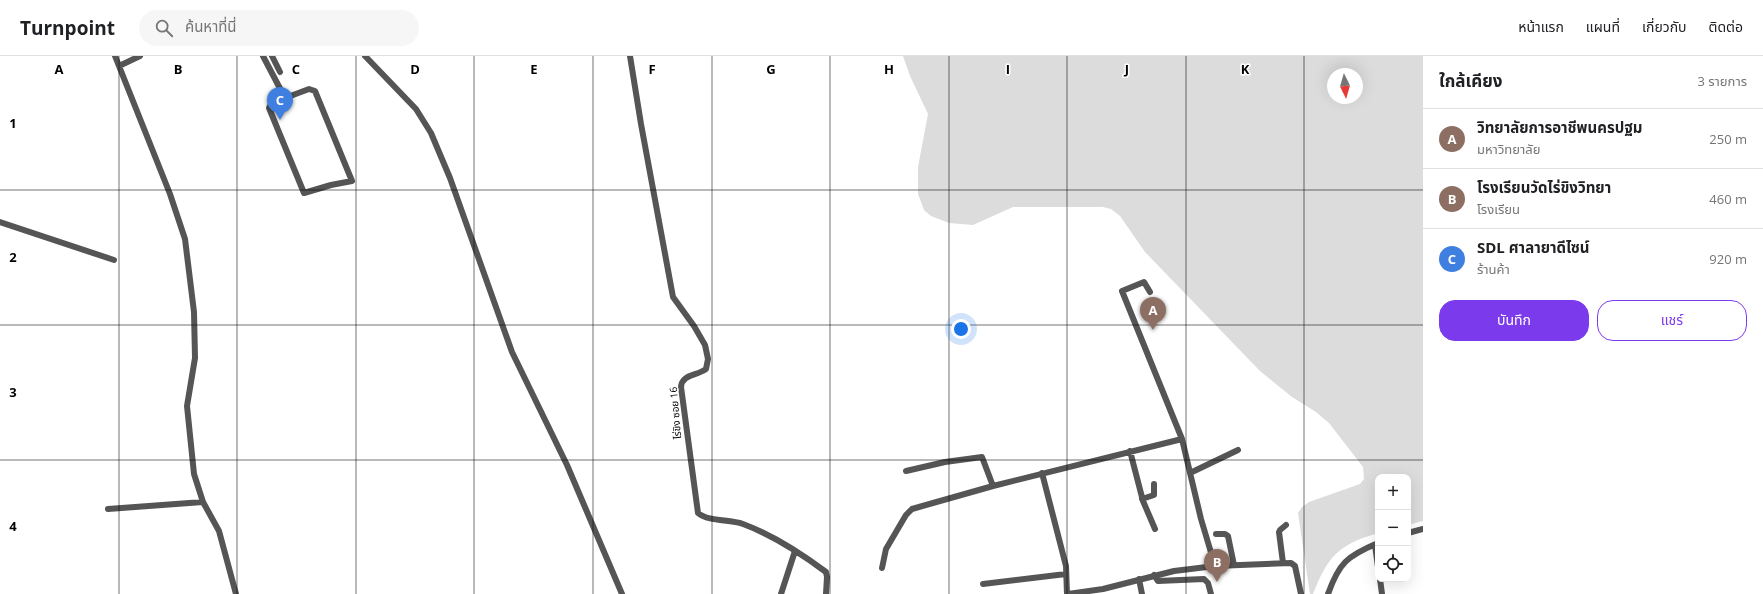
<!DOCTYPE html>
<html lang="th">
<meta charset="utf-8">
<style>
:root{--surface:#fff;--page:#f6f6f6;--text:#202124;--muted:#757577;--line:#e0e0e0;--accent:#7c3aed}
body{margin:0;font-family:"Open Sans","Noto Sans Thai",sans-serif;background:var(--page);color:var(--text)}
.controls{position:absolute;right:12px;bottom:12px;display:grid;overflow:hidden;border-radius:8px;box-shadow:0 4px 16px #0002}
.controls button{width:36px;height:36px;display:grid;place-items:center;padding:0;border:0;border-bottom:1px solid var(--line);background:var(--surface);color:var(--text);font:20px sans-serif}
.compass{position:absolute;left:1327px;top:12px;width:36px;height:36px;border-radius:50%;background:var(--surface);box-shadow:0 4px 16px #0002;rotate:175deg}
.you{position:absolute;left:961px;top:273px;width:14px;height:14px;margin:-10px;border:3px solid #fff;border-radius:50%;background:#1a73e8;box-shadow:0 0 0 6px #1a73e833}
.badge{display:grid;place-items:center;width:26px;height:26px;border-radius:50%;background:var(--accent);color:#fff;font-size:13px;font-weight:700}
.pin{position:absolute;translate:-50% -33px;filter:drop-shadow(0 1px 2px #0008)}
.pin::after{content:'';position:absolute;top:21px;width:14px;height:12px;background:inherit;clip-path:polygon(0 0,100% 0,50% 100%)}
.list{margin:0;padding:0;list-style:none}
h2{display:flex;justify-content:space-between;align-items:center;height:52px;margin:0;padding:0 16px;font-size:17px}
h2 small{font-size:13px;font-weight:400;color:var(--muted)}
.list li{display:grid;grid-template-columns:26px 1fr auto;gap:12px;align-items:center;box-sizing:border-box;height:60px;padding:0 16px;border-top:1px solid var(--line)}
.list b{display:block;font-size:15px;white-space:nowrap}
.list p{margin:0;font-size:13px;white-space:nowrap;color:var(--muted)}
.list em{font-size:13px;font-style:normal;color:var(--muted)}
.actions{display:flex;gap:8px;padding:12px 16px}
.actions a{flex:1;padding:9px 0;border:1px solid var(--accent);border-radius:16px;text-align:center;font-size:14px;color:var(--accent)}
.actions .main{background:var(--accent);color:#fff}
.icon{flex:none;width:22px;height:22px;fill:none;stroke:currentColor;stroke-width:2;stroke-linecap:round;stroke-linejoin:round}
.map{position:relative;flex:none;width:1423px;height:538px;overflow:hidden}
header{display:flex;align-items:center;gap:24px;box-sizing:border-box;height:56px;padding:0 20px;background:var(--surface);border-bottom:1px solid var(--line)}
header strong{font-size:19px}
nav{display:flex;gap:22px;margin-inline-start:auto;font-size:14px}
.search{width:280px;height:36px;background:var(--page);display:flex;align-items:center;gap:10px;box-sizing:border-box;padding:0 14px;border-radius:22px;color:var(--muted);font-size:15px}
main{display:flex}
aside{flex:1;background:var(--surface)}
.map>svg:first-child{display:block}
.green{fill:#dcdcdc;fill-rule:evenodd}
.lines{fill:none;stroke-linecap:round;stroke-linejoin:round}
.minor{stroke:#555;stroke-width:6}
.grid{fill:none;stroke:#000;stroke-width:1;stroke-opacity:0.55}
.labels{text-anchor:middle;dominant-baseline:central;stroke-width:3;stroke-linejoin:round;paint-order:stroke}
.street-label{font-size:10px;fill:#000;stroke:#fff}
.grid-label{font-size:13px;text-anchor:middle;font-weight:bold;fill:#000;stroke:#fff;stroke-width:3;stroke-linejoin:round;paint-order:stroke}
</style>
<header>
<strong>Turnpoint</strong>
<div class="search"><svg class="icon" aria-label="search" viewBox="0 0 24 24"><circle cx="10" cy="10" r="6"/><path d="M15 15l6 6"/></svg>ค้นหาที่นี่</div>
<nav><a>หน้าแรก</a><a>แผนที่</a><a>เกี่ยวกับ</a><a>ติดต่อ</a></nav>
</header>
<main>
<div class="map">
<svg width="1423" height="538" viewBox="0 0 1423 538">
<rect width="100%" height="100%" fill="#fff"/>
<path class="green" d="M903,0H1423V465L1408,469V421H1378V477C1338,489 1328,500 1313,538H1310L1298,457L1302,451L1309,446L1360,428L1364,423L1363,411L1329,367L1316,356L1292,341L1260,315L1145,196L1120,160L1111,153L1103,151H1013L973,169L949,167L931,160L924,154L918,138V111L928,58L910,20ZM1333,18H1357V42H1333Z"/>
<g class="lines">
<path class="minor" d="M115,0L170,138L185,183L194,256L195,302L187,350L194,418L203,446L219,475L236,538
M263,0L285,42L309,33L315,35L352,125L331,129L304,137L269,52L271,48L285,42
M272,0L280,16
M365,0L416,53L431,77L450,122L512,296L567,409L622,538
M630,0L641,68L673,241L694,270L705,289L708,303L706,313C697,320 682,318 681,331L698,457C709,466 729,463 743,468C770,478 802,498 826,516L827,521L826,538
M119,10L140,0
M0,166L114,204
M1150,236L1144,226L1122,235L1182,383L1201,463L1215,510
M1130,395L1143,445L1155,473
M906,415L945,406L982,401L993,430L1182,383
M1042,417L1066,510L1067,538
M1190,417L1238,394
M1142,443L1154,439V428
M108,453L203,446
M1408,477L1423,473
M1216,478H1225L1228,480L1234,509
M1375,489L1378,511
M1283,507L1279,476L1280,474L1286,469
M882,512L886,493L906,459L912,453L993,430
M1154,519L1158,525L1204,523L1208,527L1211,538
M1139,523L1142,538
M1380,523L1382,538
M983,528L1066,518
M781,538L795,495
M1068,538L1103,533L1174,515L1215,510L1291,507L1295,510L1301,538
M1328,538C1339,507 1347,500 1378,487"/>
</g>
<path class="grid" d="M119,0V538M237,0V538M356,0V538M474,0V538M593,0V538M712,0V538M830,0V538M949,0V538M1067,0V538M1186,0V538M1304,0V538M0,134H1423M0,269H1423M0,404H1423"/>
<g class="labels">
<g class="street-label">
<text transform="translate(675 357) rotate(-95)">ไร่ขิง ซอย 16</text>
</g>
</g>
<g class="grid-label">
<text x="59" y="18">A</text>
<text x="178" y="18">B</text>
<text x="296" y="18">C</text>
<text x="415" y="18">D</text>
<text x="534" y="18">E</text>
<text x="652" y="18">F</text>
<text x="771" y="18">G</text>
<text x="889" y="18">H</text>
<text x="1008" y="18">I</text>
<text x="1127" y="18">J</text>
<text x="1245" y="18">K</text>
<text x="13" y="72">1</text>
<text x="13" y="206">2</text>
<text x="13" y="341">3</text>
<text x="13" y="475">4</text>
</g>
</svg>
<div class="controls">
<button>+</button>
<button>−</button>
<button><svg class="icon" aria-label="locate" viewBox="0 0 24 24"><circle cx="12" cy="12" r="6"/><path d="M12 2v4M12 18v4M2 12h4M18 12h4"/></svg></button>
</div>
<svg class="compass" viewBox="-18 -18 36 36"><path d="M0-13l5 13h-10z" fill="#e53935"/><path d="M0 13l5-13h-10z" fill="#757577"/></svg>
<div class="you"></div>
<div class="pin badge" style="left:1153px;top:274px;background:#8d6e63">A</div>
<div class="pin badge" style="left:1217px;top:526px;background:#8d6e63">B</div>
<div class="pin badge" style="left:280px;top:64px;background:#3f7fe0">C</div>
</div>
<aside>
<h2>ใกล้เคียง<small>3 รายการ</small></h2>
<ul class="list">
<li><span class="badge" style="background:#8d6e63">A</span><div><b>วิทยาลัยการอาชีพนครปฐม</b><p>มหาวิทยาลัย</p></div><em>250 m</em></li>
<li><span class="badge" style="background:#8d6e63">B</span><div><b>โรงเรียนวัดไร่ขิงวิทยา</b><p>โรงเรียน</p></div><em>460 m</em></li>
<li><span class="badge" style="background:#3f7fe0">C</span><div><b>SDL ศาลายาดีไซน์</b><p>ร้านค้า</p></div><em>920 m</em></li>
</ul>
<div class="actions"><a class="main">บันทึก</a><a>แชร์</a></div>
</aside>
</main>
